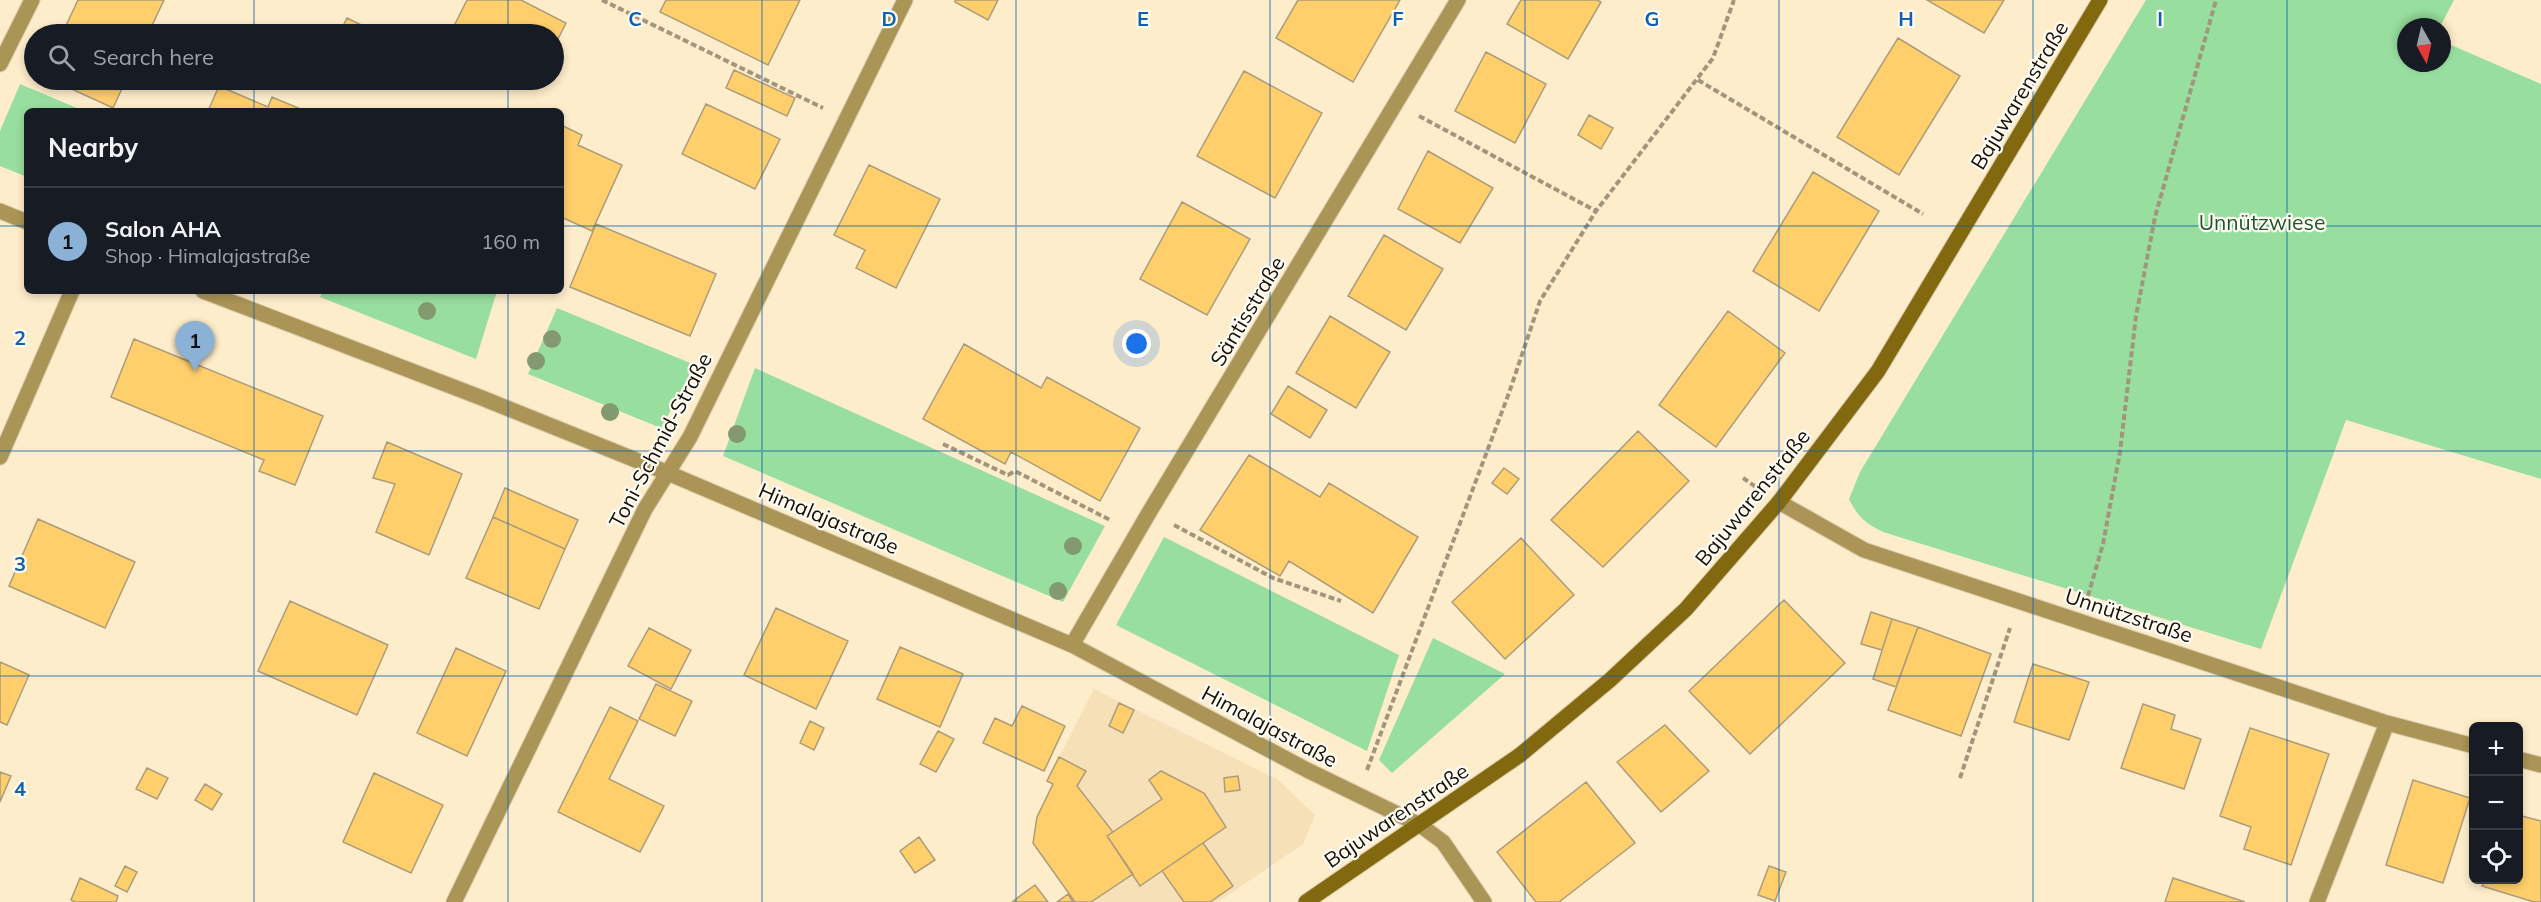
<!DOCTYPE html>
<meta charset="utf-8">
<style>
:root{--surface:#171b24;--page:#242831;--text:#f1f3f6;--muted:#9ea1a6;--line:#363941;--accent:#8bb1d6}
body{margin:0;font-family:Mulish,sans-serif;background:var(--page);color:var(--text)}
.controls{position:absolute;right:18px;bottom:18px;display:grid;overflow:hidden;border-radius:9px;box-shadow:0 3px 9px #0003}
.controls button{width:54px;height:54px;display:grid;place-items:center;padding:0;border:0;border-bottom:2px solid var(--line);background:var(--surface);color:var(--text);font:30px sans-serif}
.compass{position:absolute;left:2397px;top:18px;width:54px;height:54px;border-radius:50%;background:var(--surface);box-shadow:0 3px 9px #0003;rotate:172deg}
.you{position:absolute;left:1137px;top:344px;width:21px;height:21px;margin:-15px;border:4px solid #fff;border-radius:50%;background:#1a73e8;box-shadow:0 0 0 9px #1a73e833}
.badge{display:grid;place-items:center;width:39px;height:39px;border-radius:50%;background:var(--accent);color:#111;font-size:20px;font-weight:700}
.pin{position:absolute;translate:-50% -50px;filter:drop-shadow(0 2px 3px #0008)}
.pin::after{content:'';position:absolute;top:32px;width:21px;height:18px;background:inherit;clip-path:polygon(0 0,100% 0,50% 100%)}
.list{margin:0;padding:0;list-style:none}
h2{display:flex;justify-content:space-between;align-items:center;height:78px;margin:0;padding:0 24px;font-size:26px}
h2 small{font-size:20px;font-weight:400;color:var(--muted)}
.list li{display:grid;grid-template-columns:39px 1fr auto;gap:18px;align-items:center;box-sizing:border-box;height:108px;padding:0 24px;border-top:2px solid var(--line)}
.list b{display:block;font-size:22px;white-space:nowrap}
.list p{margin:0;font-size:20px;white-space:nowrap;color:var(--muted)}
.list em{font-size:20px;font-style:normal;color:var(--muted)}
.icon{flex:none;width:33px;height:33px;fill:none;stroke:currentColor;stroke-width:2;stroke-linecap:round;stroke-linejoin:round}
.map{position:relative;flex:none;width:2541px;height:902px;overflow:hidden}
.search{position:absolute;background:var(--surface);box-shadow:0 3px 9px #0003;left:24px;top:24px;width:540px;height:66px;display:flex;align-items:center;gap:15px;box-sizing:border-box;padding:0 21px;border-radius:33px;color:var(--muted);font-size:22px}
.panel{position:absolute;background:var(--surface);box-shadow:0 3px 9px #0003;left:24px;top:108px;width:540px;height:186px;border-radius:9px}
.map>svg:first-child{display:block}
.built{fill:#f5e0b7}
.green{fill:#98de9e}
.building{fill:#ffcf6b;stroke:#ac9c7c;stroke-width:1.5}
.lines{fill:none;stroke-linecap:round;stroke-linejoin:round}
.minor-casing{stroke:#d9caab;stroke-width:17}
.secondary-casing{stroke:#d9caab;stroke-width:17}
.path{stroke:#a2957c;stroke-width:4;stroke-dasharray:6 3;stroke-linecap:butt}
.minor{stroke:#aa9456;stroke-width:15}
.secondary{stroke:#82680f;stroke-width:15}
.tree{fill:#839a71}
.grid{fill:none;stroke:#0f61af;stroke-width:1.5;stroke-opacity:0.55}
.labels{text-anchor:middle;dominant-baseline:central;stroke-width:4.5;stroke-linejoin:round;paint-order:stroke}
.street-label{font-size:21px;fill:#161005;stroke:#fffcf5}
.park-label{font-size:21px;fill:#1f5628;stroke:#fffcf5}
.grid-label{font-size:20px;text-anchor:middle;font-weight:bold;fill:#0f61af;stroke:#fffcf5;stroke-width:4.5;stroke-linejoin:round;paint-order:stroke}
</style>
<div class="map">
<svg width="2541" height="902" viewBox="0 0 2541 902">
<rect width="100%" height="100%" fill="#feedcb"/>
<path class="built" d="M1094,689L1277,779L1315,815L1303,844L1218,902H1075L1033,843L1037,817L1053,784L1047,781Z"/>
<path class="green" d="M2146,0H2454L2440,27H2406V63H2442V41L2541,84V479L2346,420L2261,649L1883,532C1866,524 1857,516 1849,499L1860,472Z
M20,84L84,111H27V177L0,166V131Z
M323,291H497L476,359L320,297Z
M557,308L695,365L661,428L528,374Z
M755,368L1105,526L1063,602L723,456Z
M1164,537L1399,655L1367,751L1116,625Z
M1433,638L1505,674L1392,773L1379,760Z"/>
<path class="building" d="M78,0H164L148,34H62Z
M467,0H521L566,23L554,47V34H450Z
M666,0H800L768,65L660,12Z
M955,0H998L988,20L955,2Z
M1298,0H1400L1353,82L1276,38Z
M1521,0H1597L1601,2L1568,59L1507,24Z
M1927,0H2004L1984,33Z
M347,18L374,31L372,34H339Z
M1898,38L1960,76L1899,175L1837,137Z
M1486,52L1546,84L1515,143L1455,111Z
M734,70L795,98L787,116L726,88Z
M1244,71L1322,113L1275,198L1197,156Z
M52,80H126L113,108Z
M219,86L268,107L272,97L305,111H208Z
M706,104L780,139L755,189L682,154Z
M1589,115L1613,128L1601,149L1578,135Z
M561,125L582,135L578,145L622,165L592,231L561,217Z
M1428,151L1493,188L1460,243L1398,209Z
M869,165L940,199L896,288L856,268L865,250L834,235Z
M1813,172L1879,211L1819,311L1753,271Z
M1182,202L1250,239L1207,315L1140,279Z
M596,224L716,274L690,336L570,287Z
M1384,235L1443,269L1406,330L1348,296Z
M1728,311L1785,353L1716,447L1659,405Z
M1330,316L1390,352L1356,408L1296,373Z
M134,339L323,416L295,485L259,471L264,460L111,397Z
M964,344L1041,388L1047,377L1140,428L1100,501L1011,452L1005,464L923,419Z
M1288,386L1327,410L1310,438L1271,414Z
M1638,431L1689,481L1603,567L1551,520Z
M387,442L462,474L429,555L376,532L395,484L373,478Z
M1249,455L1320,497L1329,483L1418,537L1373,613L1289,561L1280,576L1200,530Z
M1504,468L1519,479L1507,494L1492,483Z
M505,488L578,520L565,549L493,517Z
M493,517L565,549L539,609L466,578Z
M38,519L135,562L105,628L9,586Z
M1521,538L1574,595L1505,659L1452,602Z
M1784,600L1845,663L1750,754L1689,691Z
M290,601L388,645L357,715L258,671Z
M776,608L848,641L816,709L744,675Z
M1871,612L1892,619L1882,650L1861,644Z
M1892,619L1918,627L1896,687L1873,679Z
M1918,627L1991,654L1961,736L1888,710Z
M649,628L691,650L671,689L628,666Z
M900,647L963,674L940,727L877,699Z
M456,648L506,671L467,756L417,733Z
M0,662L29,675L7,725L0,722Z
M2033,664L2089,682L2069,740L2014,722Z
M656,684L692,701L675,736L639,719Z
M1119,703L1134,710L1123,733L1109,726Z
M2143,704L2175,715L2171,729L2201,739L2184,789L2121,768Z
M1022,706L1065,726L1044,771L983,743L995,718L1012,726Z
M610,707L638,721L609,779L664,806L640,852L558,812Z
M810,721L824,728L814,750L800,743Z
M1665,725L1709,771L1661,812L1617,762Z
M2250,728L2329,754L2291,865L2244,849L2251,827L2220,816Z
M938,731L954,739L936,772L920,764Z
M1059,757L1086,771L1077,786L1113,832L1107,836L1133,874L1091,902H1075L1033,843L1037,817L1053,784L1047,781Z
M147,768L168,778L157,799L136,789Z
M1161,771L1204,793L1226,827L1140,886L1107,836L1162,799L1149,780Z
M0,772L11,776L0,802Z
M374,773L443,805L411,873L343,842Z
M1238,776L1240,790L1225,792L1224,778Z
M2413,780L2470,798L2443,883L2386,865Z
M1586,782L1635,843L1559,902H1536L1497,852Z
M205,784L222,794L212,810L195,800Z
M2518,815L2541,821V902H2534L2482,886L2484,880H2518Z
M919,837L935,860L915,873L900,851Z
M1203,843L1233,886L1210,902H1184L1162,871Z
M125,866L137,872L127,892L115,886Z
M1769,866L1786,872L1775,901L1758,895Z
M80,878L118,896L116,902H75L71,900Z
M2173,878L2245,902H2165Z
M1035,885L1048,902H1012Z
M1068,894L1073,902H1057Z"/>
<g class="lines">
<g class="minor-casing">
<path id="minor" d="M0,64L32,0
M0,211L27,222
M203,291L482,398L668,473L1072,645L1307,770L1420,825L1443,842L1484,902
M0,457L72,291
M1779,502L1864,550L2387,723L2474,746
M1072,645L1150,511L1458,0
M2518,759L2541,765
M454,902L645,509L690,437L905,0
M2317,902L2387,723"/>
</g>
<g class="secondary-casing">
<path id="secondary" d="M1306,902L1520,755L1610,680L1686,609L1779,502L1878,371L2100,0"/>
</g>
<path class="path" d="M602,0L823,108
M1698,80L1923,214
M1419,116L1596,211
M943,444L1008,475L1015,471L1112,521
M1743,478L1756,487
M1174,525L1273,578L1341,601
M2088,596L2103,544L2120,452L2136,316L2155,217L2216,0
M1367,770L1509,393L1540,301L1596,211L1713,58L1734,0
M1960,778L2010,628"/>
<use href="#minor" class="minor"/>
<use href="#secondary" class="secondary"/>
</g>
<g class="tree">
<circle cx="427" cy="311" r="9"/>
<circle cx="552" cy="339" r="9"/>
<circle cx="536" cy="361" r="9"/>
<circle cx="610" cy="412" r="9"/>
<circle cx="737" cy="434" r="9"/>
<circle cx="1073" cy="546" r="9"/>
<circle cx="1058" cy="591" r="9"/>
</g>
<path class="grid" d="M254,0V34M508,0V34M762,0V902M1016,0V902M1270,0V902M1525,0V902M1779,0V902M2033,0V902M2287,0V902M254,80V111M508,80V111M0,226H27M561,226H2541M254,291V902M508,291V902M0,451H2541M0,676H2541"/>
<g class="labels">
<g class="street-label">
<text transform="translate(2019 95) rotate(-59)">Bajuwarenstraße</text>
<text transform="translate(1247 311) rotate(-59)">Säntisstraße</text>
<text transform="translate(660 440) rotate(-62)">Toni-Schmid-Straße</text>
<text transform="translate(1752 497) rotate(-51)">Bajuwarenstraße</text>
<text transform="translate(829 518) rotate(23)">Himalajastraße</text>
<text transform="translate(2129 615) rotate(18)">Unnützstraße</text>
<text transform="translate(1270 726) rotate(28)">Himalajastraße</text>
<text transform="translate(1396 815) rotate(-34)">Bajuwarenstraße</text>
</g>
<g class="park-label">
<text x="2262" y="222">Unnützwiese</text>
</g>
</g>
<g class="grid-label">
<text x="635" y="26">C</text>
<text x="889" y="26">D</text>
<text x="1143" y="26">E</text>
<text x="1398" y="26">F</text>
<text x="1652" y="26">G</text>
<text x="1906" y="26">H</text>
<text x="2160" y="26">I</text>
<text x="20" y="345">2</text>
<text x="20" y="571">3</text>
<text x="20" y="796">4</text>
</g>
</svg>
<div class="controls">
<button>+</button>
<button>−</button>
<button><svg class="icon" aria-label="locate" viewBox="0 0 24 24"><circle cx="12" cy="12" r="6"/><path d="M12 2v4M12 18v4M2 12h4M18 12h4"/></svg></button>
</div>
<svg class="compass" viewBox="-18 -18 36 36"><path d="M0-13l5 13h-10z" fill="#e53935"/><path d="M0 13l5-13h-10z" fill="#9ea1a6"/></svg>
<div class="you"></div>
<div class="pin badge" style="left:195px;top:371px">1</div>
<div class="search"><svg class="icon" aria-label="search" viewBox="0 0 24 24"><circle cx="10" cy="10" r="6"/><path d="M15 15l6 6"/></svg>Search here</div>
<section class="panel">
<h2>Nearby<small></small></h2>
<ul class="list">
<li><span class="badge">1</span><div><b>Salon AHA</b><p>Shop · Himalajastraße</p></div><em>160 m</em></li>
</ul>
</section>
</div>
